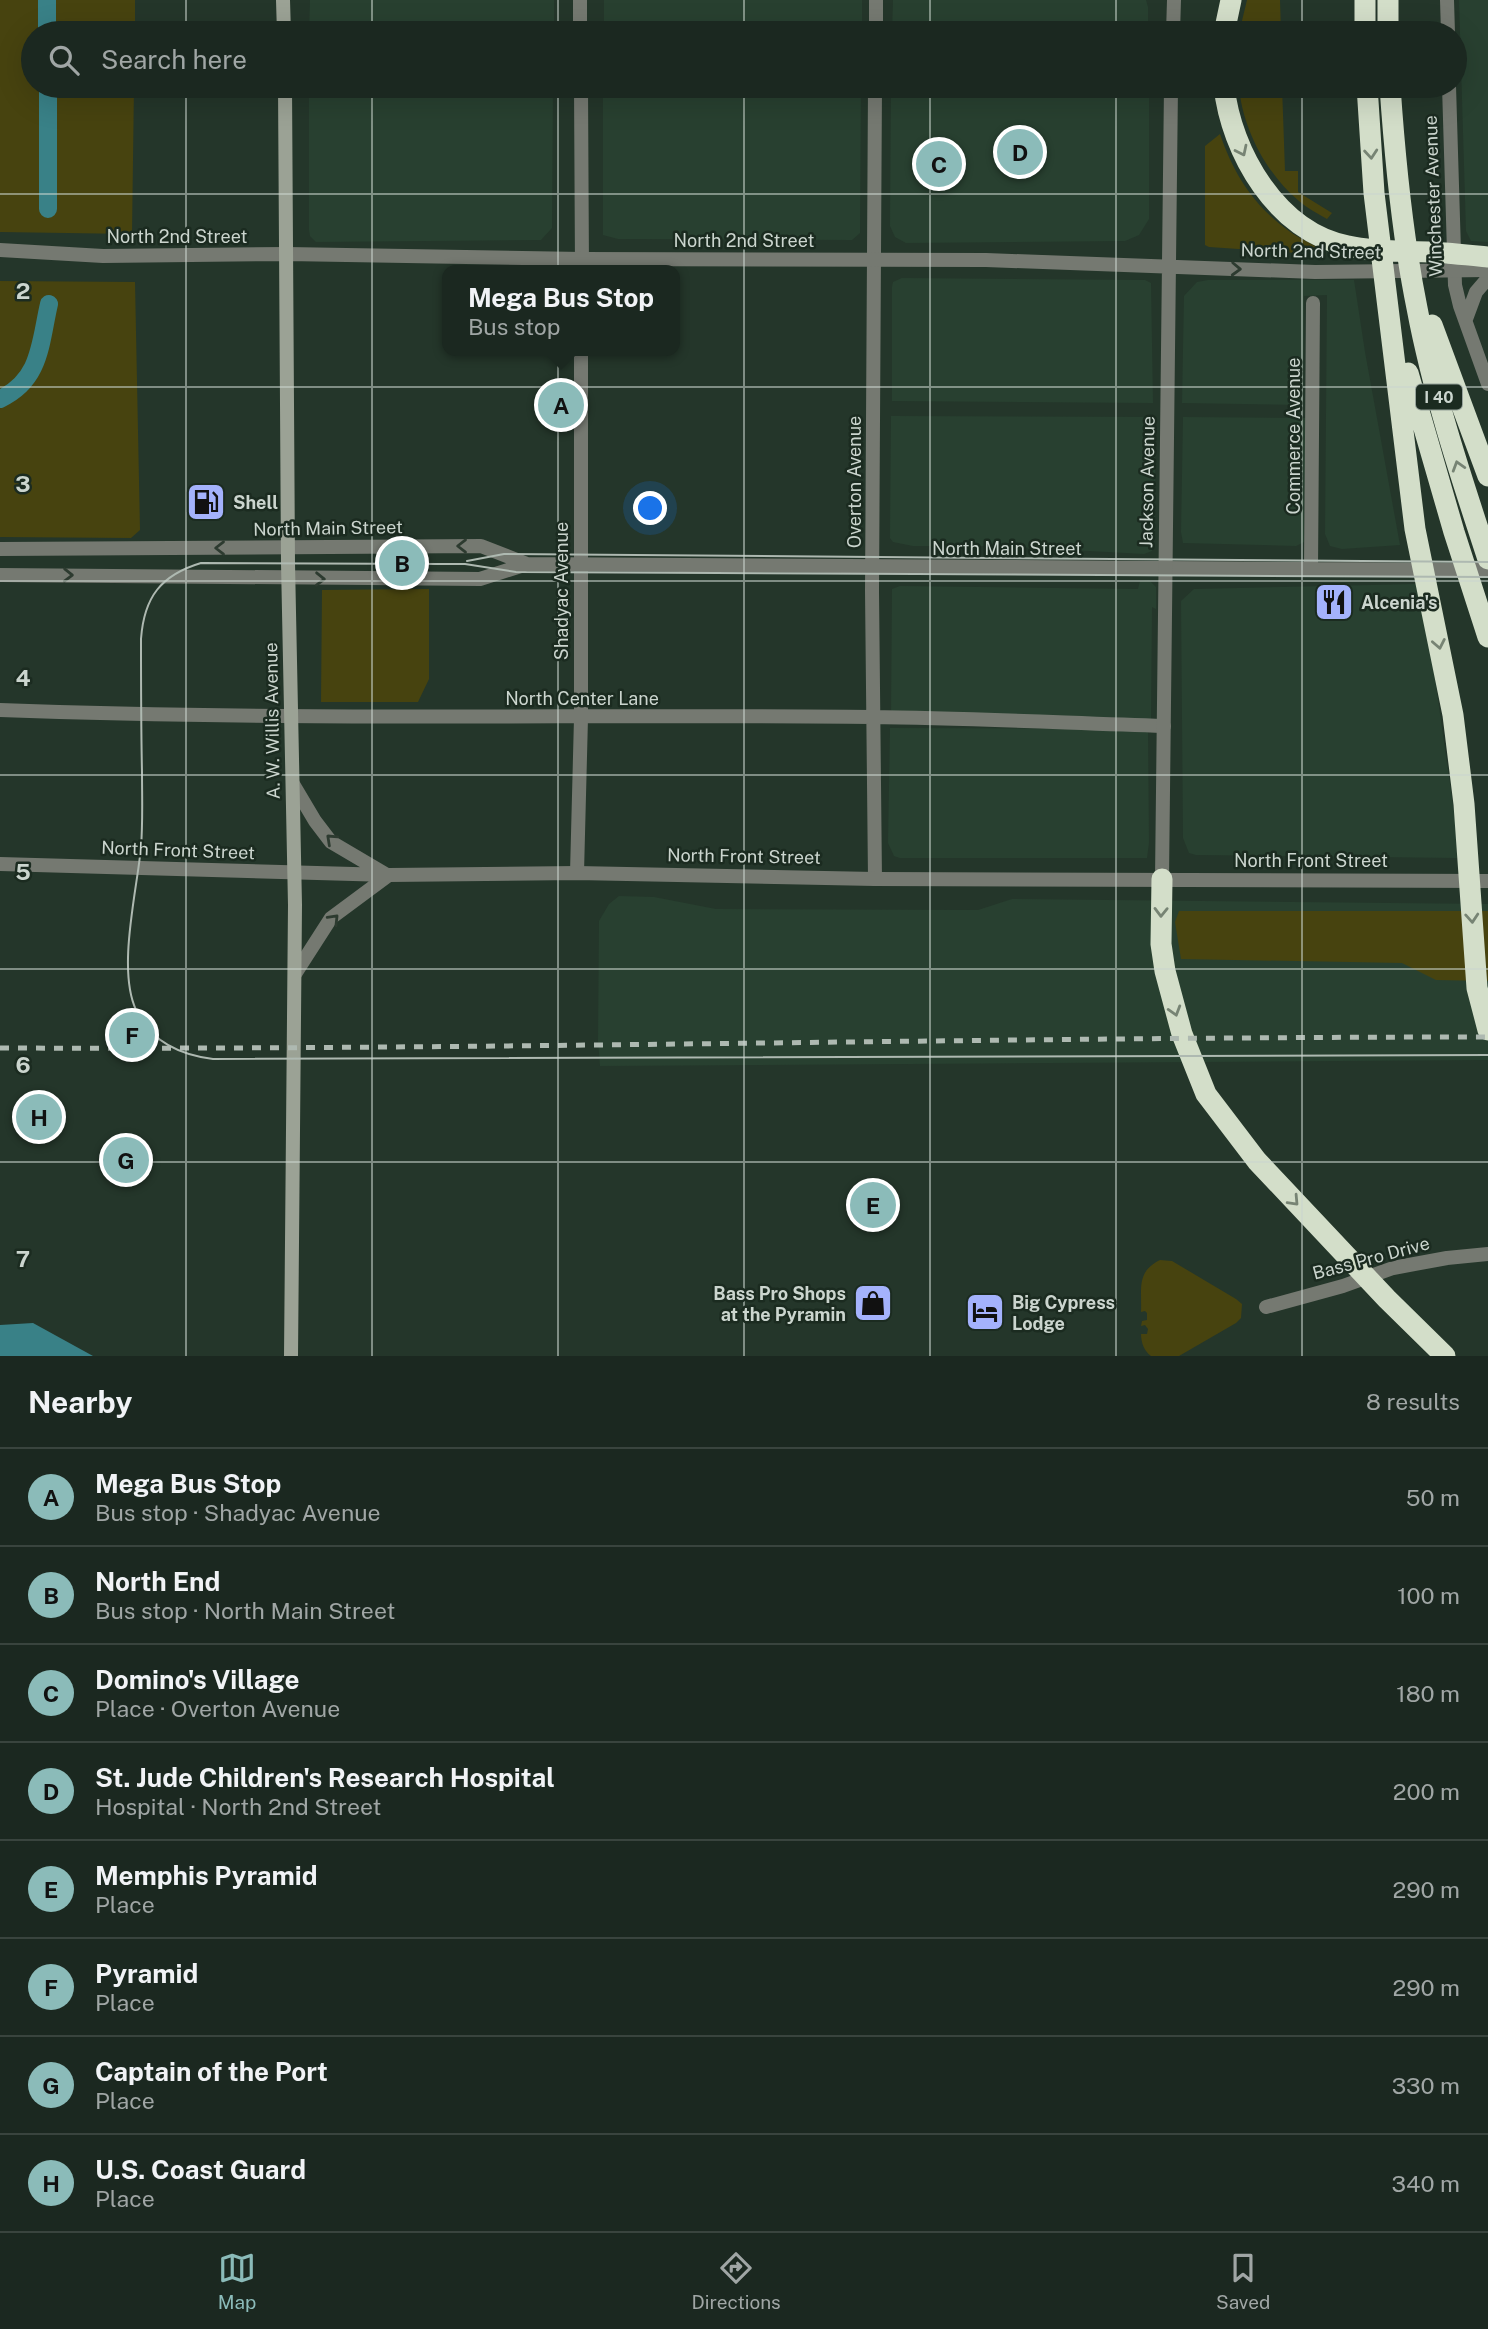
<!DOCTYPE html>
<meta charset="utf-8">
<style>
:root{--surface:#1b2820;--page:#28342d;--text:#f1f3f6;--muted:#a0a6a5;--line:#39443e;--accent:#8bbbb9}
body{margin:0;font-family:"Public Sans",sans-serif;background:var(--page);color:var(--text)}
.you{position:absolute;left:651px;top:509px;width:24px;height:24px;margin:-18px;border:5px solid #fff;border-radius:50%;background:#1a73e8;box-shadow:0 0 0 10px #1a73e833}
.badge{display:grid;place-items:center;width:46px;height:46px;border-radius:50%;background:var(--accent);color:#111;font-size:23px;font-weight:700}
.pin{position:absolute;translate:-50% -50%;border:4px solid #fff;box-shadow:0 2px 7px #0006}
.popup{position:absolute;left:442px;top:265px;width:238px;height:91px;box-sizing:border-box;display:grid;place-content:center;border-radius:14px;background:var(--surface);filter:drop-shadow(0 2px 5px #0005);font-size:23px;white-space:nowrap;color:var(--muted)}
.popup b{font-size:26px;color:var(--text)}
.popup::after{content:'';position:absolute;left:50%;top:100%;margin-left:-14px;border:14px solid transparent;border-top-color:var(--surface)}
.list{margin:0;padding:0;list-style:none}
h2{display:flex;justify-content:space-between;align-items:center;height:91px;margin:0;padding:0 28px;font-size:30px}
h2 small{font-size:23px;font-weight:400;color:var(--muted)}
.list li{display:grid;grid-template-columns:46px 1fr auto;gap:21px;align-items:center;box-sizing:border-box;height:98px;padding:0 28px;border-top:2px solid var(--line)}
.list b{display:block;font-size:26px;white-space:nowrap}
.list p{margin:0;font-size:23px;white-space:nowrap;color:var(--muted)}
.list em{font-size:23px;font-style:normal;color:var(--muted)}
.icon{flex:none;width:38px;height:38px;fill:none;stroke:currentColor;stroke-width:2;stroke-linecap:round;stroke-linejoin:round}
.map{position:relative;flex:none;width:1488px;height:1356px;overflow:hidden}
.search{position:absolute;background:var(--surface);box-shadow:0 7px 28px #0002;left:21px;right:21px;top:21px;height:77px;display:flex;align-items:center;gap:18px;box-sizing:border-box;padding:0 24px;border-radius:38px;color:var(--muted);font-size:26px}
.sheet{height:875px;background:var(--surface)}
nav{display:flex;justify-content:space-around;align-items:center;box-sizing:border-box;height:98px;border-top:2px solid var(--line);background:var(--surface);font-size:19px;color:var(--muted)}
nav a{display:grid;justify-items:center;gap:4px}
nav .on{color:var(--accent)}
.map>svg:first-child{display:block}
.built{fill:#284030}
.green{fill:#47430f}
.water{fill:#398187}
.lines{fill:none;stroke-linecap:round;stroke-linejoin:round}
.canal{stroke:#398187;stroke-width:18}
.minor{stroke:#757971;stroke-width:14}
.tertiary{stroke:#757971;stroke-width:14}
.secondary{stroke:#9ba295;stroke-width:14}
.motorway{stroke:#d3dec9;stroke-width:21}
.tram{stroke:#aeb9b1;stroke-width:2}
.rail{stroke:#aeb9b1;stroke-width:5;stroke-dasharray:9 9;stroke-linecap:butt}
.oneway{stroke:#778474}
.oneway2{stroke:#2d3b30}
.grid{fill:none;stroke:#cbd5ce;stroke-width:2;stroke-opacity:0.55}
.labels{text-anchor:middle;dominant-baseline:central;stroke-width:5;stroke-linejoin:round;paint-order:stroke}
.shield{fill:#1b2b20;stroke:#96a29a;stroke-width:2}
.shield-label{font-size:16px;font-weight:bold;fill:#cbd5ce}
.street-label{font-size:18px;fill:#cbd5ce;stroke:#1b2b20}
.poi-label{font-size:18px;font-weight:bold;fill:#cbd5ce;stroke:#1b2b20;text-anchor:start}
.grid-label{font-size:23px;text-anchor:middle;font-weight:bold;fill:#cbd5ce;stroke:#1b2b20;stroke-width:5;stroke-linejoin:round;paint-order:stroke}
</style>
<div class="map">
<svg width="1488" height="1356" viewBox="0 0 1488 1356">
<rect width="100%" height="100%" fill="#24362a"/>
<path class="built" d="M310,0H554V33H309Z
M604,0H862V33H604Z
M893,0H1146L1148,7V33H892Z
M1459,0H1488V242L1471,241L1466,231Z
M309,86H553L552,228L541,240L316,242L310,236L309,230Z
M603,86H861L860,233L852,240L618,239L603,235Z
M891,86H1149V219L1139,235L1125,241L906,243L895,237L890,226Z
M902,278L1145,280L1151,283L1153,403L892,401V287L893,282Z
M1208,280H1354L1365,352L1400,545L1342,549L1330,546L1325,534L1327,295L1304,296L1303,405L1182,403L1184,296L1197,282Z
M891,416L1155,417V533L1152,551L1144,554L996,546H913L893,542L890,538Z
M1183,417L1306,418L1304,542L1296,546L1183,543L1181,532Z
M1149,580L1156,587V609L1152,607L1151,719L891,713L892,589L900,586L1138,589L1140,581Z
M1416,584L1432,658L1455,819L1457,858L1196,855L1189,853L1183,838L1181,601L1194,589Z
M890,728L1148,729L1149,843L1147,858H900L894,856L888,843Z
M619,896L654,897L716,909L978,910L1012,899L1488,904V1060L600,1066L598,1041L599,921L609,904Z"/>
<path class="green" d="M0,0H135V33H33V86H134L132,234L0,232Z
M1247,0H1280L1281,33H1239Z
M1239,86H1282L1285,171H1298V192L1332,213L1327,219C1317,213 1307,208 1299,201C1266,174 1242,127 1239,86Z
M1220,134C1234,175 1254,206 1289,231C1301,240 1316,244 1326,255L1209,247L1205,245V146Z
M0,281L135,282L140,530L131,538L0,537Z
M429,589V679L418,702H321L322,590Z
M1179,911H1488V981L1436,980L1402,963L1181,959L1175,922Z
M1160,1260L1172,1261L1236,1299L1242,1304L1241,1318L1236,1323L1179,1356H1151C1144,1351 1141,1342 1141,1334H1147L1148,1329L1145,1325L1141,1326L1142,1321L1147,1320V1313L1145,1311L1141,1312C1142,1288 1136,1272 1160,1260Z"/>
<path class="water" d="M33,1323L93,1356H0V1325Z"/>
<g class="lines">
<path class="canal" d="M47,0V33
M48,86V209
M0,399C41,380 40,343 49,304"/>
<path class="minor" d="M580,0V33
M1447,0L1448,33
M876,33V0
M581,86L582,270
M1449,86L1455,285L1460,306L1488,384
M1466,319L1476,292L1488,278
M0,549L481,546L527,564
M1311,569L1313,303
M0,575L480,579L527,564L1488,570
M0,710C290,721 581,714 871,717C969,718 1066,723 1164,726
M577,873L581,718V351
M875,879L872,591L875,86
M1266,1307L1343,1286L1393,1268L1447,1258L1488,1254"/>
<path class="tertiary" d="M1173,33L1174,0
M0,250L103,256L287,254L582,259L986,260L1315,272L1488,270
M293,784L315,821L331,842L387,875
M0,864L389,875L577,873L875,879L1488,881
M1162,879L1171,86
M295,974L331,918L389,875"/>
<path class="secondary" d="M283,0L284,33
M285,86L288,563L295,905L291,1356"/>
<path class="motorway" d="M1365,0V33
M1224,33L1231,0
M1388,33V0
M1224,86C1231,152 1277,232 1348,246C1374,252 1403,251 1429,252C1449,253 1468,255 1488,257
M1367,86L1374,193L1415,529L1453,715L1464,804L1477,988L1488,1030
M1390,86C1395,160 1402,234 1417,308C1433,393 1461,477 1488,559
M1432,325L1488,476
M1408,373L1454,532L1488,637
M1162,879L1161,944L1165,971L1182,1034L1206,1094L1257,1161L1387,1299L1445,1356"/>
<path class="tram" d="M467,561L504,554L1488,562
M1488,577L516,572L465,564H441L201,563C161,575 144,597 141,639C141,683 141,728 142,772C142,797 143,822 141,847C137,891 117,969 136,1010C151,1042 181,1055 213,1059L1488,1055"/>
<path class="rail" d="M0,1048C496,1050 992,1037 1488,1037"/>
</g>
<defs><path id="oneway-chevron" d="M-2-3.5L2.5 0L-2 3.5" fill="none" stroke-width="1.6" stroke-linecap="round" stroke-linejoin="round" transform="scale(1.75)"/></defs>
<g class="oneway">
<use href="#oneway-chevron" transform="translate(1242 151) rotate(64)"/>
<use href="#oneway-chevron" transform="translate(1371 154) rotate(85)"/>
<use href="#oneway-chevron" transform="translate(1458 466) rotate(-107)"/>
<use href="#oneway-chevron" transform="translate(1439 644) rotate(79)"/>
<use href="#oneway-chevron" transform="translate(1161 912) rotate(91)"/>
<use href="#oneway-chevron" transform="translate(1472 918) rotate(86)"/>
<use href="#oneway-chevron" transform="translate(1175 1011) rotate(73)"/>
<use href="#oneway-chevron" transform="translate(1294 1201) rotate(47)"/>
</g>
<g class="oneway2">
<use href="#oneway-chevron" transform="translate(1236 269) rotate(2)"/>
<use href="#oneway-chevron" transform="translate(462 546) rotate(180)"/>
<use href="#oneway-chevron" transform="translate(220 548) rotate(180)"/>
<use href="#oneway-chevron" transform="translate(68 575) rotate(1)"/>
<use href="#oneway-chevron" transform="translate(320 579) rotate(1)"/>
<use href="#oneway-chevron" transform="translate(331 839) rotate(-137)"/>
<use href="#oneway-chevron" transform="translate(334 919) rotate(-46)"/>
</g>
<path class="grid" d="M186,0V33M372,0V33M558,0V33M744,0V33M930,0V33M1116,0V33M1302,0V33M186,86V1356M372,86V1356M558,86V1356M744,86V1356M930,86V1356M1116,86V1356M1302,86V1356M0,194H1488M0,387H1488M0,581H1488M0,775H1488M0,969H1488M0,1162H1488"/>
<defs>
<g id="fuel-square" transform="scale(2.0125)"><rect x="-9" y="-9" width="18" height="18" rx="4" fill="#a4b2fc" stroke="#1b2b20"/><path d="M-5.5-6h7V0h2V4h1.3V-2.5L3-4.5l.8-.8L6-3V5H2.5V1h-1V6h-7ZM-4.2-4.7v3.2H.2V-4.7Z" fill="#111"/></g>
<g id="restaurant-square" transform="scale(2.0125)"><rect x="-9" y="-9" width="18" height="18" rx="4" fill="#a4b2fc" stroke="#1b2b20"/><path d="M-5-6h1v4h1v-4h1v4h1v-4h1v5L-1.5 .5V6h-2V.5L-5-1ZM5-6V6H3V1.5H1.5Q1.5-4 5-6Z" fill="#111"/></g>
<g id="shop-square" transform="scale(2.0125)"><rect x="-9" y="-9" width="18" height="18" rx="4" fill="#a4b2fc" stroke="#1b2b20"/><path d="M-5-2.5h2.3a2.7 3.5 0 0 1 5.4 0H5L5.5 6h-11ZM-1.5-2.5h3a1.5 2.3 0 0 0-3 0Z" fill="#111"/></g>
<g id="hotel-square" transform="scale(2.0125)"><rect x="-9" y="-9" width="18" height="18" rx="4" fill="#a4b2fc" stroke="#1b2b20"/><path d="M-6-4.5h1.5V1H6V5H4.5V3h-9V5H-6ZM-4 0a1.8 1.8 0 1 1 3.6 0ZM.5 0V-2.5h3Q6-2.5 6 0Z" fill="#111"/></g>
</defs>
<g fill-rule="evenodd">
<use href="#fuel-square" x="206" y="502"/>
<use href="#restaurant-square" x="1334" y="602"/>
<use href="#shop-square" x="873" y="1303"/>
<use href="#hotel-square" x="985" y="1312"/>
</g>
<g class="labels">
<rect class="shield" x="1416" y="384.5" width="46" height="25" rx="5"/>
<g class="shield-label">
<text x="1439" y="397">I 40</text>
</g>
<g class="street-label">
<text transform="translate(1433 196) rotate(-92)">Winchester Avenue</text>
<text x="177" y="236">North 2nd Street</text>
<text x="744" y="240">North 2nd Street</text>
<text transform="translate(1311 251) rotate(1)">North 2nd Street</text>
<text transform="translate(1293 436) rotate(-90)">Commerce Avenue</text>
<text transform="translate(854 482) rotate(-90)">Overton Avenue</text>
<text transform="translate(1147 482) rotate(-89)">Jackson Avenue</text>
<text transform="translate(328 528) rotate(-1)">North Main Street</text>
<text x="1007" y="548">North Main Street</text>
<text transform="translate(561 591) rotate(-90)">Shadyac Avenue</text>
<text x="582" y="698">North Center Lane</text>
<text transform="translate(272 721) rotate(-91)">A. W. Willis Avenue</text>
<text transform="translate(178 850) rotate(2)">North Front Street</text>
<text transform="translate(744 856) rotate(1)">North Front Street</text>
<text x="1311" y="860">North Front Street</text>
<text transform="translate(1371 1258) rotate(-15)">Bass Pro Drive</text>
</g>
<g class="poi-label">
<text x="233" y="502">Shell</text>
<text x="1361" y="602">Alcenia's</text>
<text x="846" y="1293" text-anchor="end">Bass Pro Shops<tspan x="846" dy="21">at the Pyramin</tspan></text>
<text x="1012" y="1302">Big Cypress<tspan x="1012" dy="21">Lodge</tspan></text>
</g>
</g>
<g class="grid-label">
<text x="23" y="299">2</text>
<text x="23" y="492">3</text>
<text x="23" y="686">4</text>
<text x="23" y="880">5</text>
<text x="23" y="1073">6</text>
<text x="23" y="1267">7</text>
</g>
</svg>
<div class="you"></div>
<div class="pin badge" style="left:561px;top:405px">A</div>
<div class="popup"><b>Mega Bus Stop</b>Bus stop</div>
<div class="pin badge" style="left:402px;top:563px">B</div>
<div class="pin badge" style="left:939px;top:164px">C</div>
<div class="pin badge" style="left:1020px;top:152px">D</div>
<div class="pin badge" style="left:873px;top:1205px">E</div>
<div class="pin badge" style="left:132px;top:1035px">F</div>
<div class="pin badge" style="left:126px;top:1160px">G</div>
<div class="pin badge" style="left:39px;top:1117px">H</div>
<div class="search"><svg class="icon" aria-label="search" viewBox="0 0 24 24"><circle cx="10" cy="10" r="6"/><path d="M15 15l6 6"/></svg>Search here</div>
</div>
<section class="sheet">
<h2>Nearby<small>8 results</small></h2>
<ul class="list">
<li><span class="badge">A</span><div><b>Mega Bus Stop</b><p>Bus stop · Shadyac Avenue</p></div><em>50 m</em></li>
<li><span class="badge">B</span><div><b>North End</b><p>Bus stop · North Main Street</p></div><em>100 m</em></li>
<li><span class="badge">C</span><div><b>Domino's Village</b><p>Place · Overton Avenue</p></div><em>180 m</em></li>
<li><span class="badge">D</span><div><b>St. Jude Children's Research Hospital</b><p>Hospital · North 2nd Street</p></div><em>200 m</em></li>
<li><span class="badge">E</span><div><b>Memphis Pyramid</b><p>Place</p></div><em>290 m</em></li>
<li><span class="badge">F</span><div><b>Pyramid</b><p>Place</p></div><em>290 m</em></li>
<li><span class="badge">G</span><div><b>Captain of the Port</b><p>Place</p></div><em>330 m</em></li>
<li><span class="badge">H</span><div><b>U.S. Coast Guard</b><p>Place</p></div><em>340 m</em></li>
</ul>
</section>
<nav>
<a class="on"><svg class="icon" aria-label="map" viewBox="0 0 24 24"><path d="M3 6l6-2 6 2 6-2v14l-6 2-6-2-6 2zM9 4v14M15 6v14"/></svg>Map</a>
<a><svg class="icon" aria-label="directions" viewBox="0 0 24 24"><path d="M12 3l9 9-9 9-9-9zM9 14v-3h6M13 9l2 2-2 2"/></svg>Directions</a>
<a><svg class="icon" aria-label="saved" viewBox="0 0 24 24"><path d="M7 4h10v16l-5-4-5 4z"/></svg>Saved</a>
</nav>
